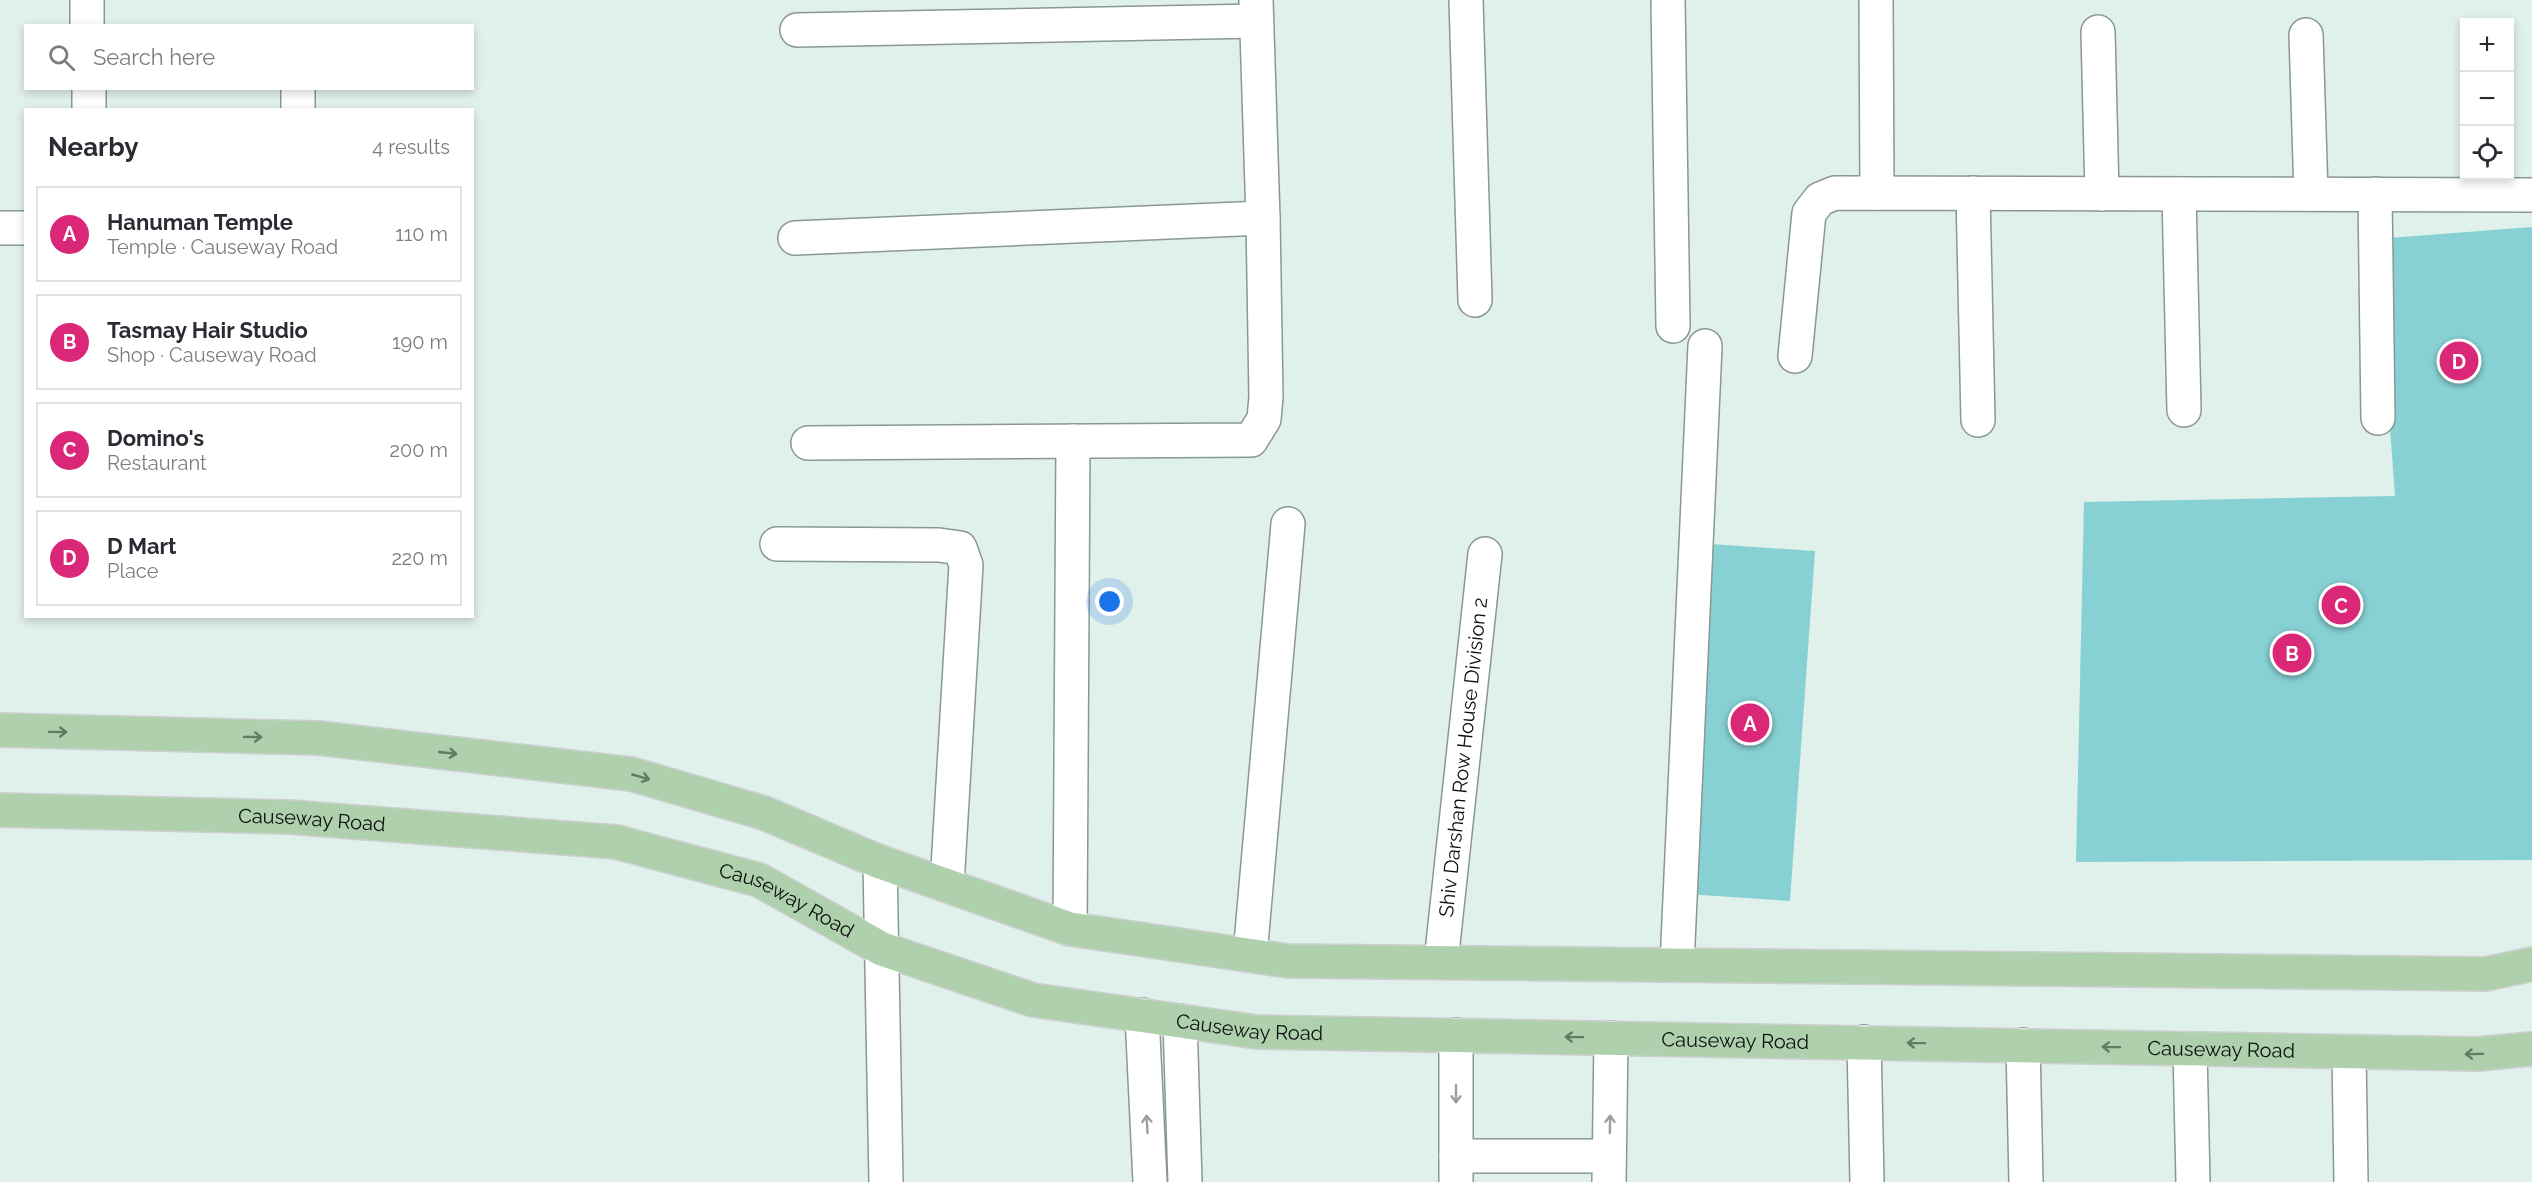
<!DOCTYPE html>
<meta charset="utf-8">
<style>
:root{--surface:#fff;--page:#f7f7f7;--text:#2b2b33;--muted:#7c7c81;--line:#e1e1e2;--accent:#db2777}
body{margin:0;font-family:Raleway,sans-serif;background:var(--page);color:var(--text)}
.controls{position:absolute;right:18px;top:18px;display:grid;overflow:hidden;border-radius:0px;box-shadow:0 3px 9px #0003}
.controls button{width:54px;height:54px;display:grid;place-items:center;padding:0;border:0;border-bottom:2px solid var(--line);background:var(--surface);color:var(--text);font:30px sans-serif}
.you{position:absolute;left:1110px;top:602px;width:21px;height:21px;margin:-15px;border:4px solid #fff;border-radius:50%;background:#1a73e8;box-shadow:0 0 0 9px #1a73e833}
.badge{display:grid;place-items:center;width:39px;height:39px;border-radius:50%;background:var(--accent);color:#fff;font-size:20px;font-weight:700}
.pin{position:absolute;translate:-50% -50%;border:3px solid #fff;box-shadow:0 2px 6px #0006}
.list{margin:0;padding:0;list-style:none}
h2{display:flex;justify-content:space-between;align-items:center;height:78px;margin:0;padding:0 24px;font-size:26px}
h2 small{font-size:20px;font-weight:400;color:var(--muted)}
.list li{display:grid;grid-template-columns:39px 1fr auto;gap:18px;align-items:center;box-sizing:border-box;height:96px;margin:0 12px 12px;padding:0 12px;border:2px solid var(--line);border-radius:0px}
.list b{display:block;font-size:22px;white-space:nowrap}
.list p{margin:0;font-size:20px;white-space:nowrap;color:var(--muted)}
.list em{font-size:20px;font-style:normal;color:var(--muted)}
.icon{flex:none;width:33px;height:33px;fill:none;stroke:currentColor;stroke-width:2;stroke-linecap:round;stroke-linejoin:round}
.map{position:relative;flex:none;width:2532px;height:1182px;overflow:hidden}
.search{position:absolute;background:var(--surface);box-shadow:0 3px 9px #0003;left:24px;top:24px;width:450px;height:66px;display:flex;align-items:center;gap:15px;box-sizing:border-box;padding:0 21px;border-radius:0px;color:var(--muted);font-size:22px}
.panel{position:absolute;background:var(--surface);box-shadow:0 3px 9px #0003;left:24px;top:108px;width:450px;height:510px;border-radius:0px}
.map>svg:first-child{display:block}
.building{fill:#87d1d4}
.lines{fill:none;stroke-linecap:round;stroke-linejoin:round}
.minor-casing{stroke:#899892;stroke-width:36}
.major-casing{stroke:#cecfcf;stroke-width:36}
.minor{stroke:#fff;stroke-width:33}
.major{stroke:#aed0ad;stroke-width:33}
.oneway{stroke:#657a65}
.oneway2{stroke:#9d9f9f}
.labels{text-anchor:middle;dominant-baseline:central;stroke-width:4.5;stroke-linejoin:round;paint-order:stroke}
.street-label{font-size:20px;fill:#0b100e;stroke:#fff}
</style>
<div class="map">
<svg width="2532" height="1182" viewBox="0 0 2532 1182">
<rect width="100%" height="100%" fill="#e0f0ea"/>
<path class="building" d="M2532,227V860L2076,862L2084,502L2395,496L2376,239Z
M1711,544L1815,551L1790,901L1686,894Z"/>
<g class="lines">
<g class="minor-casing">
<g id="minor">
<path d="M87,0V26"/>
<path d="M1466,0L1475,300"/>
<path d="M1668,0L1673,326"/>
<path d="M1876,0L1877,193"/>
<path d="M797,30L1256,21"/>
<path d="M2098,32L2102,194"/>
<path d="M2306,35L2311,194"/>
<path d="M89,88V110"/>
<path d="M298,110V88"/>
<path d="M1973,193L1978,420"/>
<path d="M2179,194L2184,410"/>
<path d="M2375,194L2378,418"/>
<path d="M0,228H26"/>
<path d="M795,238L1263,218"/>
<path d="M1795,356L1809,213L1820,199L1835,193L2532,195"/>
<path d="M808,443L1251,440L1264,419L1266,397L1263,218L1256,0"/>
<path d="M777,544L939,545L960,548L966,565L947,885"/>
<path d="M880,862L886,1182"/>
<path d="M1070,929L1073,441"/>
<path d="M1250,955L1288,524"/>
<path id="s1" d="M1441,962L1485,554"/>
<path d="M1677,965L1705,346"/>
<path d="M1142,1015L1150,1182"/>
<path d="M1180,1021L1185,1182"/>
<path d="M1864,1042L1867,1182"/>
<path d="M2023,1045L2026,1182"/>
<path d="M2190,1049L2193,1182"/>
<path d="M2349,1052L2351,1182"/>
<path d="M1456,1156H1609"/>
<path d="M1456,1182V1035"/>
<path d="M1609,1182L1611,1038"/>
</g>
</g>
<g class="major-casing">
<g id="major">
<path d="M0,730L318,738L631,774L764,813L880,862L1070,929L1288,961L2486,974L2532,964"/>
<path id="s2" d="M0,810L289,817L616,842L759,880L882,949L1033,1000L1257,1032L2477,1054L2532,1049"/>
</g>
</g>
<use href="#minor" class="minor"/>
<use href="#major" class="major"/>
</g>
<defs><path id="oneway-shaft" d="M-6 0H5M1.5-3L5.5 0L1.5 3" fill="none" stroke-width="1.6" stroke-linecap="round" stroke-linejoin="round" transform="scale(1.5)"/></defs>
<g class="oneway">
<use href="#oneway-shaft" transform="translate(58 732) rotate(1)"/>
<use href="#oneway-shaft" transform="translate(253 737) rotate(1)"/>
<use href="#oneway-shaft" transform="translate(448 753) rotate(6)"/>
<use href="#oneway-shaft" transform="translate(641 777) rotate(16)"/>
<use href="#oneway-shaft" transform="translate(1574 1037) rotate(-179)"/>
<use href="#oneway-shaft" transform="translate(1916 1043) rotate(-179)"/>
<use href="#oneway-shaft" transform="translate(2111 1047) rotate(-179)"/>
<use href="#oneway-shaft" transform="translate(2474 1054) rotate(179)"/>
</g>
<g class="oneway2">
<use href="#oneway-shaft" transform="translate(1456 1094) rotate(90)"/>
<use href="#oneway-shaft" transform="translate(1147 1124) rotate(-93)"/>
<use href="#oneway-shaft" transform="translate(1610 1124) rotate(-89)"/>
</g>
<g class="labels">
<g class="street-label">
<text stroke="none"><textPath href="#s1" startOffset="206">Shiv Darshan Row House Division 2</textPath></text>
<text stroke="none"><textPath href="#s2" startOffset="312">Causeway Road</textPath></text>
<text stroke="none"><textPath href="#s2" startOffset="798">Causeway Road</textPath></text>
<text stroke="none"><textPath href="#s2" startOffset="1284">Causeway Road</textPath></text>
<text stroke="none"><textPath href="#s2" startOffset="1770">Causeway Road</textPath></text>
<text stroke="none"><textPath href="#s2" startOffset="2256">Causeway Road</textPath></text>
</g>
</g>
</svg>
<div class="controls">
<button>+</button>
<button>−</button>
<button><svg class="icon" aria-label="locate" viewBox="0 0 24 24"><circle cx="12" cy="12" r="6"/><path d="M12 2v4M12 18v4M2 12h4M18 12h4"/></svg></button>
</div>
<div class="you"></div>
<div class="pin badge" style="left:1750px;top:723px">A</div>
<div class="pin badge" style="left:2292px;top:653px">B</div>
<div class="pin badge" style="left:2341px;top:605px">C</div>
<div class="pin badge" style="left:2459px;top:361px">D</div>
<div class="search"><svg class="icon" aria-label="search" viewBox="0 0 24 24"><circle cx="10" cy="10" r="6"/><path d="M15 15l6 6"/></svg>Search here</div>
<section class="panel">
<h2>Nearby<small>4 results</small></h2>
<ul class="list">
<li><span class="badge">A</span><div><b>Hanuman Temple</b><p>Temple · Causeway Road</p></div><em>110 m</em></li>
<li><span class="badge">B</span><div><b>Tasmay Hair Studio</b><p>Shop · Causeway Road</p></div><em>190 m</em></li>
<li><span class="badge">C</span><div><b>Domino's</b><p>Restaurant</p></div><em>200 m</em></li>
<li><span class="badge">D</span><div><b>D Mart</b><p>Place</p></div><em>220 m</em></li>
</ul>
</section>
</div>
